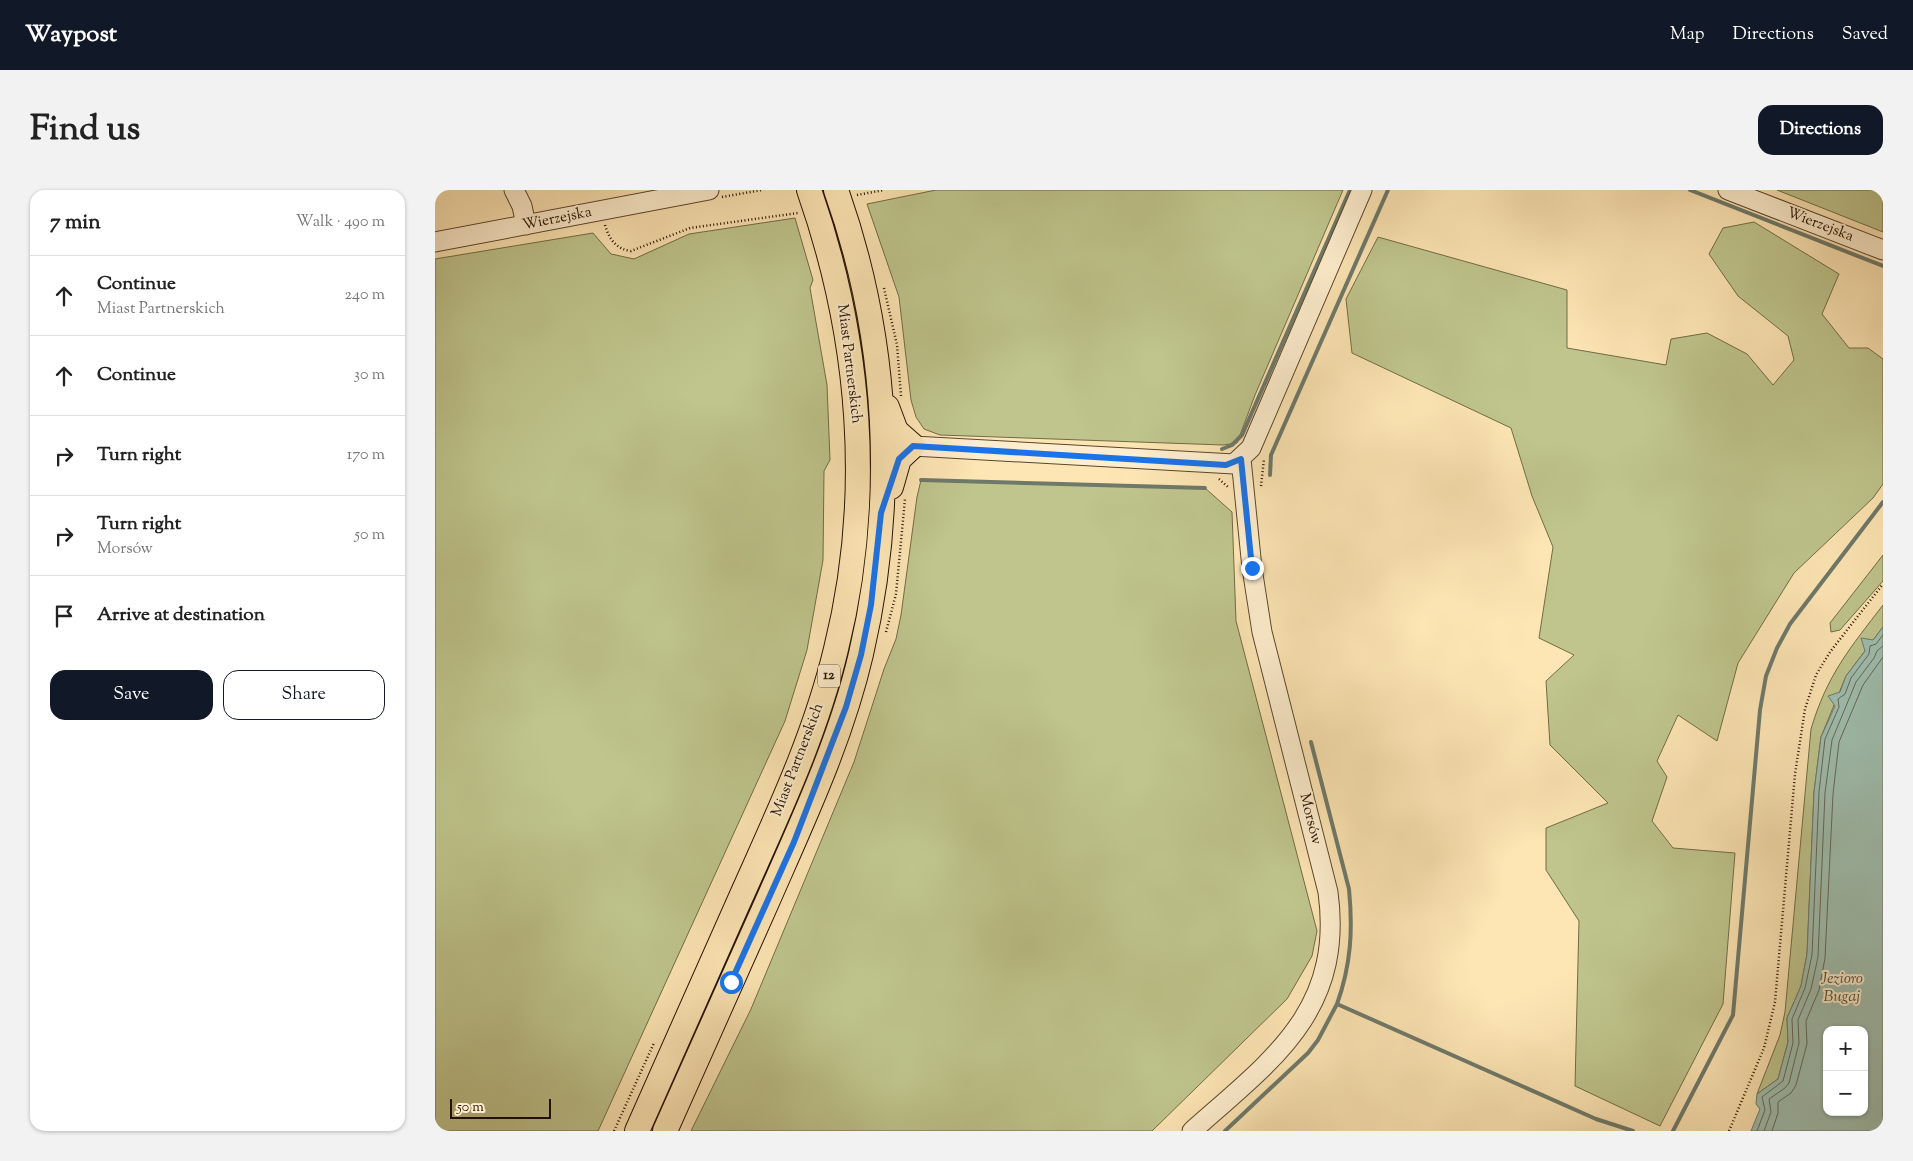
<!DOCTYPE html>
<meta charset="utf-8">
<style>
:root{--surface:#fff;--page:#f2f2f2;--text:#222;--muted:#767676;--line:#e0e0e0;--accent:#111827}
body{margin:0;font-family:"Sorts Mill Goudy",serif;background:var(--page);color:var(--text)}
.controls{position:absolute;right:15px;bottom:15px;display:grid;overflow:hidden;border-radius:10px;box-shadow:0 1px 4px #0004}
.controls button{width:45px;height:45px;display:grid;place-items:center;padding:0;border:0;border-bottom:1px solid var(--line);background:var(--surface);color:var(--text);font:25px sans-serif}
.scale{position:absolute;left:15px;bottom:12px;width:101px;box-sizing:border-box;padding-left:5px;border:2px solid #251100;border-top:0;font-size:14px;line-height:18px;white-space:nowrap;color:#251100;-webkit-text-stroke:4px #feeece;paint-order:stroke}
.stop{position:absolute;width:15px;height:15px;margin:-11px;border:4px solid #1a73e8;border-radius:50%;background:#fff}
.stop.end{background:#1a73e8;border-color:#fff;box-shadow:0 1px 5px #0008}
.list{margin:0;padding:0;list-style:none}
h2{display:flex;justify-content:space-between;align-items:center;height:65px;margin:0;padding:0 20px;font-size:21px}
h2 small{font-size:16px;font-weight:400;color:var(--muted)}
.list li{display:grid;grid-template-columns:32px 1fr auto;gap:15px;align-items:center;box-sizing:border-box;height:80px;padding:0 20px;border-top:1px solid var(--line)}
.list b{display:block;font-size:19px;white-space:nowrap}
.list p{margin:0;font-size:16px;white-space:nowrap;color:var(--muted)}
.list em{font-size:16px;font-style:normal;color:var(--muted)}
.actions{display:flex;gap:10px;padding:15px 20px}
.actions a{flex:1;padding:11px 0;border:1px solid var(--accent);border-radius:15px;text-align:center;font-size:18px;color:var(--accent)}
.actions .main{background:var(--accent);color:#fff}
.icon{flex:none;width:28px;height:28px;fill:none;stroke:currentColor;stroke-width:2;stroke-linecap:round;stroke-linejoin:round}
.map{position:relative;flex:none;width:1448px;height:941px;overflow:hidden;border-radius:15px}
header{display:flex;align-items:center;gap:30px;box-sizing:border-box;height:70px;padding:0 25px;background:var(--accent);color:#fff}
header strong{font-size:24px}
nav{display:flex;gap:28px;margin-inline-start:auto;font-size:18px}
.intro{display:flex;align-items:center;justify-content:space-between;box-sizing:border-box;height:120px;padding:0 30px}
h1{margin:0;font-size:35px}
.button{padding:12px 22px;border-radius:15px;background:var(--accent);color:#fff;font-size:18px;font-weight:700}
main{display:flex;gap:30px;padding:0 30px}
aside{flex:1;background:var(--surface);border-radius:15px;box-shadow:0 1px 4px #0004}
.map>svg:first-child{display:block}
.green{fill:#bfc58d;stroke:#726b46}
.water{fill:#9fbfb0;stroke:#6e796a;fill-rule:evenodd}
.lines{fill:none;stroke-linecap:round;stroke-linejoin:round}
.shore{stroke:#626858;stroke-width:1}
.stream{stroke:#6e796a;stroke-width:4}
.minor-casing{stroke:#5b462d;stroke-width:21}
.major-casing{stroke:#251100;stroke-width:26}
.path{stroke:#251100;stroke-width:2.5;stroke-dasharray:1 2.5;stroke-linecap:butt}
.minor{stroke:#feeece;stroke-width:19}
.major{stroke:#fde5b4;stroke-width:24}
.route{stroke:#1a73e8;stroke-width:6}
.labels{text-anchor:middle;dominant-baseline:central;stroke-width:4;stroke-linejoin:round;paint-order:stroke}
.shield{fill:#feeece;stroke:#66533e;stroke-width:1}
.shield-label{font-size:14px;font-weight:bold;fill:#251100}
.street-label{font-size:15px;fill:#251100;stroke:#feeece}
.water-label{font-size:16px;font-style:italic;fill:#504e3e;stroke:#feeece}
</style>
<header>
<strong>Waypost</strong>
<nav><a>Map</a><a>Directions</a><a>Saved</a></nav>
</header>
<div class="intro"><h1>Find us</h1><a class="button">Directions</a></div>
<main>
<aside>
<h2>7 min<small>Walk · 490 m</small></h2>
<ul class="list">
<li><svg class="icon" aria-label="ahead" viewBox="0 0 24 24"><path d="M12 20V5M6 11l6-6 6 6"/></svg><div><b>Continue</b><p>Miast Partnerskich</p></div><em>240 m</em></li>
<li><svg class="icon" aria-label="ahead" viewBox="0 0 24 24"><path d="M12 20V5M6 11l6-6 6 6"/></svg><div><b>Continue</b></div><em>30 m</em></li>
<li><svg class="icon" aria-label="right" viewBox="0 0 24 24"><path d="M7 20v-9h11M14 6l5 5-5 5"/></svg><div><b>Turn right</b></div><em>170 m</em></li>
<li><svg class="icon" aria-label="right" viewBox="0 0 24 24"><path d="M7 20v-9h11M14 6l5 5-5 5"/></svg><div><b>Turn right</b><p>Morsów</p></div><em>50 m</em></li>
<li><svg class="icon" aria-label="arrive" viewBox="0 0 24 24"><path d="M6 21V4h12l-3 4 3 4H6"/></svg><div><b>Arrive at destination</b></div></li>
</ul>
<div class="actions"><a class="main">Save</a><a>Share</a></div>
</aside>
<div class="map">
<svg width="1448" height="941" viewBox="0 0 1448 941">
<rect width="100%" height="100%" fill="#fde5b4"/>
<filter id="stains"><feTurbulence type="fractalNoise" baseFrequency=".004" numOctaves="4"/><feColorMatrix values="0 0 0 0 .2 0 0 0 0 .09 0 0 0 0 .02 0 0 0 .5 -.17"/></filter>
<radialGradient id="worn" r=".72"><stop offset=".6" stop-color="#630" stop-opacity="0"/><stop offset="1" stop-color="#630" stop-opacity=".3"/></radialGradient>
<path class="green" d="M384,0H392L419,89L441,249L426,425L386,564L221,941H211L290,767L427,359Z
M501,0H908L820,205L802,253L788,255L505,245L489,239L481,227L476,210L464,107L432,14Z
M1342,0H1448V42Z
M360,28L378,90L375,98L392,195L395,270L389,281L388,370L372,460L350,531L163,941H0V69L158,43L176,64L199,69L254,44Z
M1319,32L1404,84L1387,124L1414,158H1433L1448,169V294L1438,308L1359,383L1303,473L1282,551L1243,525L1222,571L1232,587L1217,631L1238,658L1300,663L1288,814L1225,936L1140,896L1144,731L1111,680V638L1173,613L1115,555L1111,491L1139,465L1104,448L1118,357L1097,306L1076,238L917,163L911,109L943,47L1132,100V158L1231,175L1236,149L1272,143L1312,164L1338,195L1359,170L1353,146L1303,106L1274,64L1288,38Z
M486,290L770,298L797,322L801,431L882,741L877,766L852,809L717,941H256L316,819L419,572L449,479L461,449L466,425L482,307Z
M1448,365V391L1405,440L1396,442L1395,433Z
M1448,415V437L1411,486L1386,547L1379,602L1372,764L1366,796L1352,828L1353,852L1343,889L1322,904L1345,845L1350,822L1376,539C1392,485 1415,458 1448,415Z"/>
<path class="water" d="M1448,437V941H1316L1325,919L1321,914L1322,904L1343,889L1353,852L1352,828L1366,796L1372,764L1379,602L1386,547L1400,516L1393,506L1405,502L1411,486L1430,461L1426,448L1438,450ZM1392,840H1429V922H1392Z"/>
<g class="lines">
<path class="shore" d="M1322,941L1330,920L1327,907L1348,891L1358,853L1357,829L1370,798L1377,765L1384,602L1390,549L1404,517L1403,509L1410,504L1416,488L1434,464L1435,456L1441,454L1448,445
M1329,941L1336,922L1334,909L1350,898L1354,893L1364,853L1363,830L1376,799L1383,767L1390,603L1397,550L1421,492L1439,468L1442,461L1448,456
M1337,941L1343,923V912L1356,903L1361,895L1372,854L1371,831L1384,800L1390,768L1398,604L1404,552L1428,495L1448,467"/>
<path class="stream" d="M1255,0L1448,76
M787,259L797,255L807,245L915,0
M835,285L836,265L953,0
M486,290L770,298
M876,552L914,699C918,740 916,775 902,814
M790,941L873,863L883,850L902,814L1161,929L1198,941
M1238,941L1298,825L1325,520L1331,486L1342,458L1355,434L1448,312"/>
<g class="minor-casing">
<path id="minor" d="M79,0L87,16L91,35
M1293,0L1448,60
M0,52L274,0
M478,256L799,274L816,258L927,0
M757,941C837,870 909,821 893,702L827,442L817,378L806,269"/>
</g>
<g class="major-casing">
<path id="major" d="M452,217L461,241L478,256L464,269L456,297
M202,941C236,864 270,787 305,709C341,628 380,547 401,459C439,307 426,148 374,0
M230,941C264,864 298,787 333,710C368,630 406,550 426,464C462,310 454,149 401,0"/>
</g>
<path class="path" d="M422,5L449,0
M287,7L327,0
M170,35C174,49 181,59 196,61L255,38L363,23
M449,98L462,155L466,206
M784,289L793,297
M826,296L829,269
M451,442L461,404L470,309
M179,941L219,853
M1294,941L1329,858L1340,812L1360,584L1370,519L1381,485L1395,462L1448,394"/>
<use href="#minor" class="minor"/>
<use href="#major" class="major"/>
</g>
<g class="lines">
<path class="route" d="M296,792L359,652L411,517L426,465L436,415L446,323L464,269L478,256L791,275L806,269L817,378"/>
</g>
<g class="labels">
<rect class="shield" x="383" y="474.5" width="22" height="23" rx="4"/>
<g class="shield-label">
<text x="394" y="486">12</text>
</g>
<g class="street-label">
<text transform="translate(122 29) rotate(-11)">Wierzejska</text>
<text transform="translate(1385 35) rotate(21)">Wierzejska</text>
<text transform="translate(414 174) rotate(83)">Miast Partnerskich</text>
<text transform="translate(363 570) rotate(-69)">Miast Partnerskich</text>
<text transform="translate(875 629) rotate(76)">Morsów</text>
</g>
<g class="water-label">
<text x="1407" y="789">Jezioro<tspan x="1407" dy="18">Bugaj</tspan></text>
</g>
</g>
<rect width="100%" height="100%" filter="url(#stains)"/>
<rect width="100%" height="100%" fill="url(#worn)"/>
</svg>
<div class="controls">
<button>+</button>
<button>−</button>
</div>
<div class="scale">50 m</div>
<div class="stop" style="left:296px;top:792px"></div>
<div class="stop end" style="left:817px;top:378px"></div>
</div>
</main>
